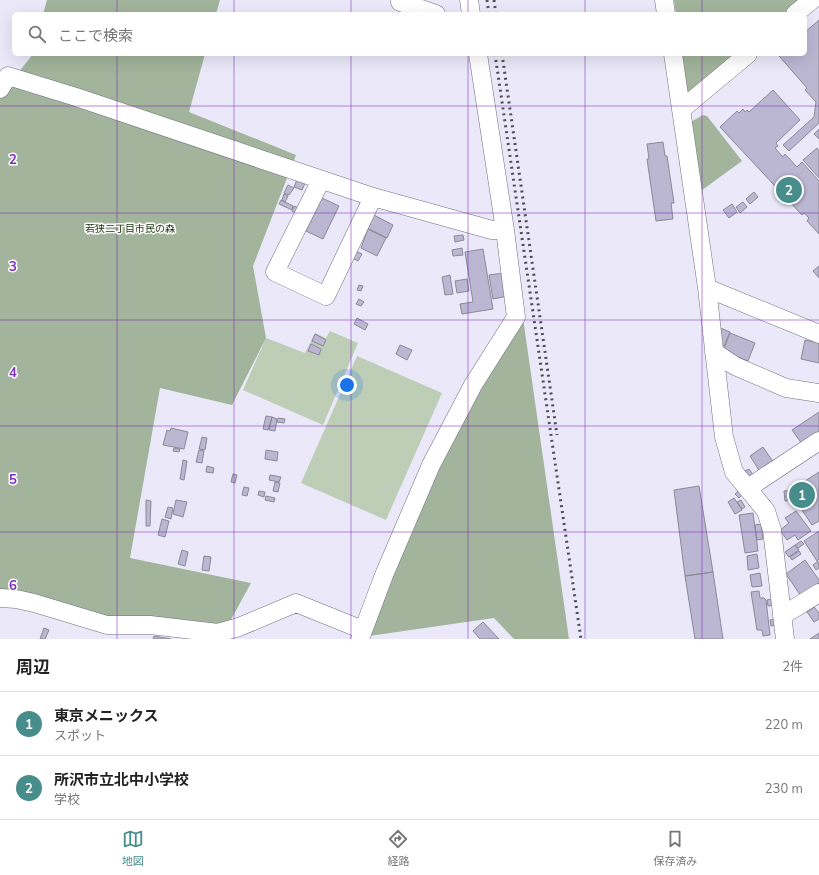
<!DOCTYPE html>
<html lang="ja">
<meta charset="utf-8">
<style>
:root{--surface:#fff;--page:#f6f6f6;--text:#222;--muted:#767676;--line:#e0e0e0;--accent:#468d8b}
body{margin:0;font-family:Mulish,"Noto Sans JP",sans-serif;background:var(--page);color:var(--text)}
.you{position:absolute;left:347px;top:385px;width:14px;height:14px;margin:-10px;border:3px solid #fff;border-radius:50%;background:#1a73e8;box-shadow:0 0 0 6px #1a73e833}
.badge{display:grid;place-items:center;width:26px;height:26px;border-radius:50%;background:var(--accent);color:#fff;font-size:13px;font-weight:700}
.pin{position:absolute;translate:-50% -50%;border:2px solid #fff;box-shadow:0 1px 4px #0006}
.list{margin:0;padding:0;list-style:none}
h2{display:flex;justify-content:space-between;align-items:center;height:52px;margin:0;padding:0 16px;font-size:17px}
h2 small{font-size:13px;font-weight:400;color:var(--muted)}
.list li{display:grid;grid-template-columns:26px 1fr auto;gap:12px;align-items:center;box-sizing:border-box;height:64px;padding:0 16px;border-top:1px solid var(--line)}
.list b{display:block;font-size:15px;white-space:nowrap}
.list p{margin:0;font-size:13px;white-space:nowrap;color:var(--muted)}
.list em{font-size:13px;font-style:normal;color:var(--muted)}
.icon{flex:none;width:22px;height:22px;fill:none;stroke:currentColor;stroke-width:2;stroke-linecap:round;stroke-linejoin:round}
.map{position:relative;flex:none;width:819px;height:639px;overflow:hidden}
.search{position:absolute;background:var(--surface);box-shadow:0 4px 16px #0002;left:12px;right:12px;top:12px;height:44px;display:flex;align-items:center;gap:10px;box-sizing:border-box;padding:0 14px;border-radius:6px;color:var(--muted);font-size:15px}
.sheet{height:180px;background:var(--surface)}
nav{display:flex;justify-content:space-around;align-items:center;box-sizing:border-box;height:56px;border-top:1px solid var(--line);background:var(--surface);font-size:11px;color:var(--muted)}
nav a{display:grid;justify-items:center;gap:2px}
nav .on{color:var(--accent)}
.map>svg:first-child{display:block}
.green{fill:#bdcdb6}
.forest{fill:#a2b49b}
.building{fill:#bbb7d3;stroke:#8a8997}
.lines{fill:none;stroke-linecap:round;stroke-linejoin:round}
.minor-casing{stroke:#716f7d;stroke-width:19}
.minor{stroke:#fff;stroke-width:18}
.rail{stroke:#4f4e55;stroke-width:3;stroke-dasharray:2 4;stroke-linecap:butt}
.grid{fill:none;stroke:#7b2cbf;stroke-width:1;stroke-opacity:0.55}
.labels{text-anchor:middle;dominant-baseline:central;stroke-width:3;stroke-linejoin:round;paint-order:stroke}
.park-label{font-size:10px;fill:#183109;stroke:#fff}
.grid-label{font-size:13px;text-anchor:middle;font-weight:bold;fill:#7b2cbf;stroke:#fff;stroke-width:3;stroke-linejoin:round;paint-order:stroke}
</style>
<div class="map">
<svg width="819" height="639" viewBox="0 0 819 639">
<rect width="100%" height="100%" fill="#ebe9f9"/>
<path class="green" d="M330,331L358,343L323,425L243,390L266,338L305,353L315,333L326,338Z
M357,356L442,393L386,520L301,483Z"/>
<path class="forest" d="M47,0H220L216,14H43Z
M674,0H819V6L805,17V14H676Z
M32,54H205L189,112L296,155L253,266L266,338L232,405L160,388L130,558L251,583L227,627L109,620L0,594V95L30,58Z
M682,54H760L690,110Z
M703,115L707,116L742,161L698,193L689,123Z
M523,318L569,639H514L494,618L369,636L392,569L461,422Z"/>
<path class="building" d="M819,20V123L789,151L783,145L814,117L816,102L805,90L807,88L779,56L781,54H805V32Z
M773,90L800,120L776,143L778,146L775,148L783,157L785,154L797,167L802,162L819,181V234L807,221L809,218L804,213L802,215L720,127L737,111L739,113L743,109L745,112L747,110L749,112Z
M819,129V139L814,134Z
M663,142L665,156H667L674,203H671L673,219L656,221L647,159H649L647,144Z
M817,148L819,151V178L803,160Z
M298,177L306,181L302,190L294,187Z
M288,185L294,188L289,195L284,193Z
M754,192L758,197L750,204L746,199Z
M284,194L288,196L285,202L282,200Z
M322,198L339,206L323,239L306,231Z
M281,200L293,206L292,210L279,204Z
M743,202L747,207L740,213L736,207Z
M732,204L737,212L729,218L723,210Z
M294,206L303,210L301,215L292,211Z
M372,214L393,225L387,238L365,227Z
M368,229L386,238L377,256L361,248Z
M463,235L464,240L455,242L454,236Z
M462,248L463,255L453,256L452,250Z
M483,249L493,309L462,314L460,304L473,302L465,252Z
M354,250L362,254L358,261L351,257Z
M819,266V278L813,271Z
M504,273L508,296L493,299L489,275Z
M450,275L453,294L445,295L442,277Z
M467,279L469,291L457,293L455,281Z
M359,285L363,286L361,291L357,290Z
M359,299L364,302L361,306L356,304Z
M357,318L368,324L365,330L354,324Z
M718,327L730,332L724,346L719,344Z
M730,333L755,343L748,361L723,351Z
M315,334L326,340L323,346L312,341Z
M805,340L819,343V363L801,359Z
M311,344L321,349L319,355L308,351Z
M400,345L412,350L407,360L396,354Z
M819,412V439L805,448L792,430Z
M266,416L272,417L268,430L263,429Z
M272,417L277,419L275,431L269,430Z
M278,418L285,419L284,423L277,422Z
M171,428L188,432L184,449L163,445L167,430L170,431Z
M202,437L207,438L205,450L199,449Z
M763,447L776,466L762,475L750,456Z
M174,448L180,449L179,452L173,451Z
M199,450L204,451L202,463L196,462Z
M266,450L278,452L277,461L265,459Z
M183,460L187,461L184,480L180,479Z
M207,466L214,468L213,473L206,472Z
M749,469L756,479L750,482L743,472Z
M819,472V521L812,525L802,510L808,505L804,499L785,501L784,491L803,489L805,481Z
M233,474L237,475L235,483L231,482Z
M270,475L281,477L279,482L269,480Z
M275,482L280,483L278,492L273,491Z
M699,486L713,572L685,576L674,490Z
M244,487L249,488L247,496L242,495Z
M259,491L265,492L264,497L258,495Z
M738,491L742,495L739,498L735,494Z
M266,496L275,498L274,502L265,500Z
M734,498L742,510L735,514L728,502Z
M146,500L151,501L150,526H146Z
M176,500L187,502L183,517L173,514Z
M741,500L745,507L742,509L737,502Z
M168,507L173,508L171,519L165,517Z
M796,511L811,531L798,540L795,535L787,540L780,530L789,523L785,518Z
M753,513L758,551L745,553L739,515Z
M162,519L169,521L165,537L158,535Z
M761,524L763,539L757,540L755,525Z
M819,531V559L817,561L804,541Z
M801,541L804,544L798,548L795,545Z
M795,545L799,550L789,557L785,552Z
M182,550L188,552L185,566L178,564Z
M799,551L801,554L792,560L790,557Z
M757,554L759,568L748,570L747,556Z
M204,556L211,557L209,571L202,570Z
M805,560L819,580V588L803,599L786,574Z
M818,561L819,568L816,570L813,565Z
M713,572L723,639H695L685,576Z
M760,573L762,586L752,587L750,575Z
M759,591L760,598H764L766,600L770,635L763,636L762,630H757L751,592Z
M772,599L773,605L768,606L767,600Z
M814,607L819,613V619L814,622L807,612Z
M775,619L776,625L771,626L770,620Z
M483,622L499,639H480L473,631Z
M44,628L49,630L45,639H40Z
M819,633V639H810Z
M154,636L171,639H153Z"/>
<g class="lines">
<g class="minor-casing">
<path id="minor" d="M469,0L471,14
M664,0L666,14
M400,2L436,14
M795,14L812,0
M673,54L707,288L724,437L734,472L766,511L772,530L785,639
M0,89L8,76L76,97L373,197L492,230H505
M682,109L748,54
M321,180L275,272L326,296L373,197
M707,288L819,334
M714,352L735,366L786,388L819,393
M748,488L819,441
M0,598L16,599L34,603L107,625H150L218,633L239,627L296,603L363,630
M782,616L819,593
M360,639L384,575L431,465L473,385L516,317L505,230L478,54"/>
</g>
<use href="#minor" class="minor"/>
<path class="rail" d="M487,0L489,14
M494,0L496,14
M495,54L581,639
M502,54L557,435"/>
</g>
<path class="grid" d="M117,0V14M234,0V14M351,0V14M468,0V14M585,0V14M702,0V14M117,54V639M234,54V639M351,54V639M468,54V639M585,54V639M702,54V639M0,106H819M0,213H819M0,320H819M0,426H819M0,532H819"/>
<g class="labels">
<g class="park-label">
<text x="130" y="228">若狭二丁目市民の森</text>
</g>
</g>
<g class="grid-label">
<text x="13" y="164">2</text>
<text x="13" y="271">3</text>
<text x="13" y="377">4</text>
<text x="13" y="484">5</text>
<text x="13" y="590">6</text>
</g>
</svg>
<div class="you"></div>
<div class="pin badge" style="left:802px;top:495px">1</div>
<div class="pin badge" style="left:789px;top:190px">2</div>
<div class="search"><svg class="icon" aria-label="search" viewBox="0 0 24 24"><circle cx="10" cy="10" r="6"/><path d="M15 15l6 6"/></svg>ここで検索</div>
</div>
<section class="sheet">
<h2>周辺<small>2件</small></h2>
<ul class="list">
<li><span class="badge">1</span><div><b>東京メニックス</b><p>スポット</p></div><em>220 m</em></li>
<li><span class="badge">2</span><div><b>所沢市立北中小学校</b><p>学校</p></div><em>230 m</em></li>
</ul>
</section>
<nav>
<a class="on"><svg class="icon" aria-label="map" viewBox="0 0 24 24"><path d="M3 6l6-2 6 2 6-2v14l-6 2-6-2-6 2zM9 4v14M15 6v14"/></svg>地図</a>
<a><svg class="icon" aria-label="directions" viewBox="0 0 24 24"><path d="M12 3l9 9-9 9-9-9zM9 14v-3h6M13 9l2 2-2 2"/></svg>経路</a>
<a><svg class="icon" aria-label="saved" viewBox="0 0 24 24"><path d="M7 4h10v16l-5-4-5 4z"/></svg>保存済み</a>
</nav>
